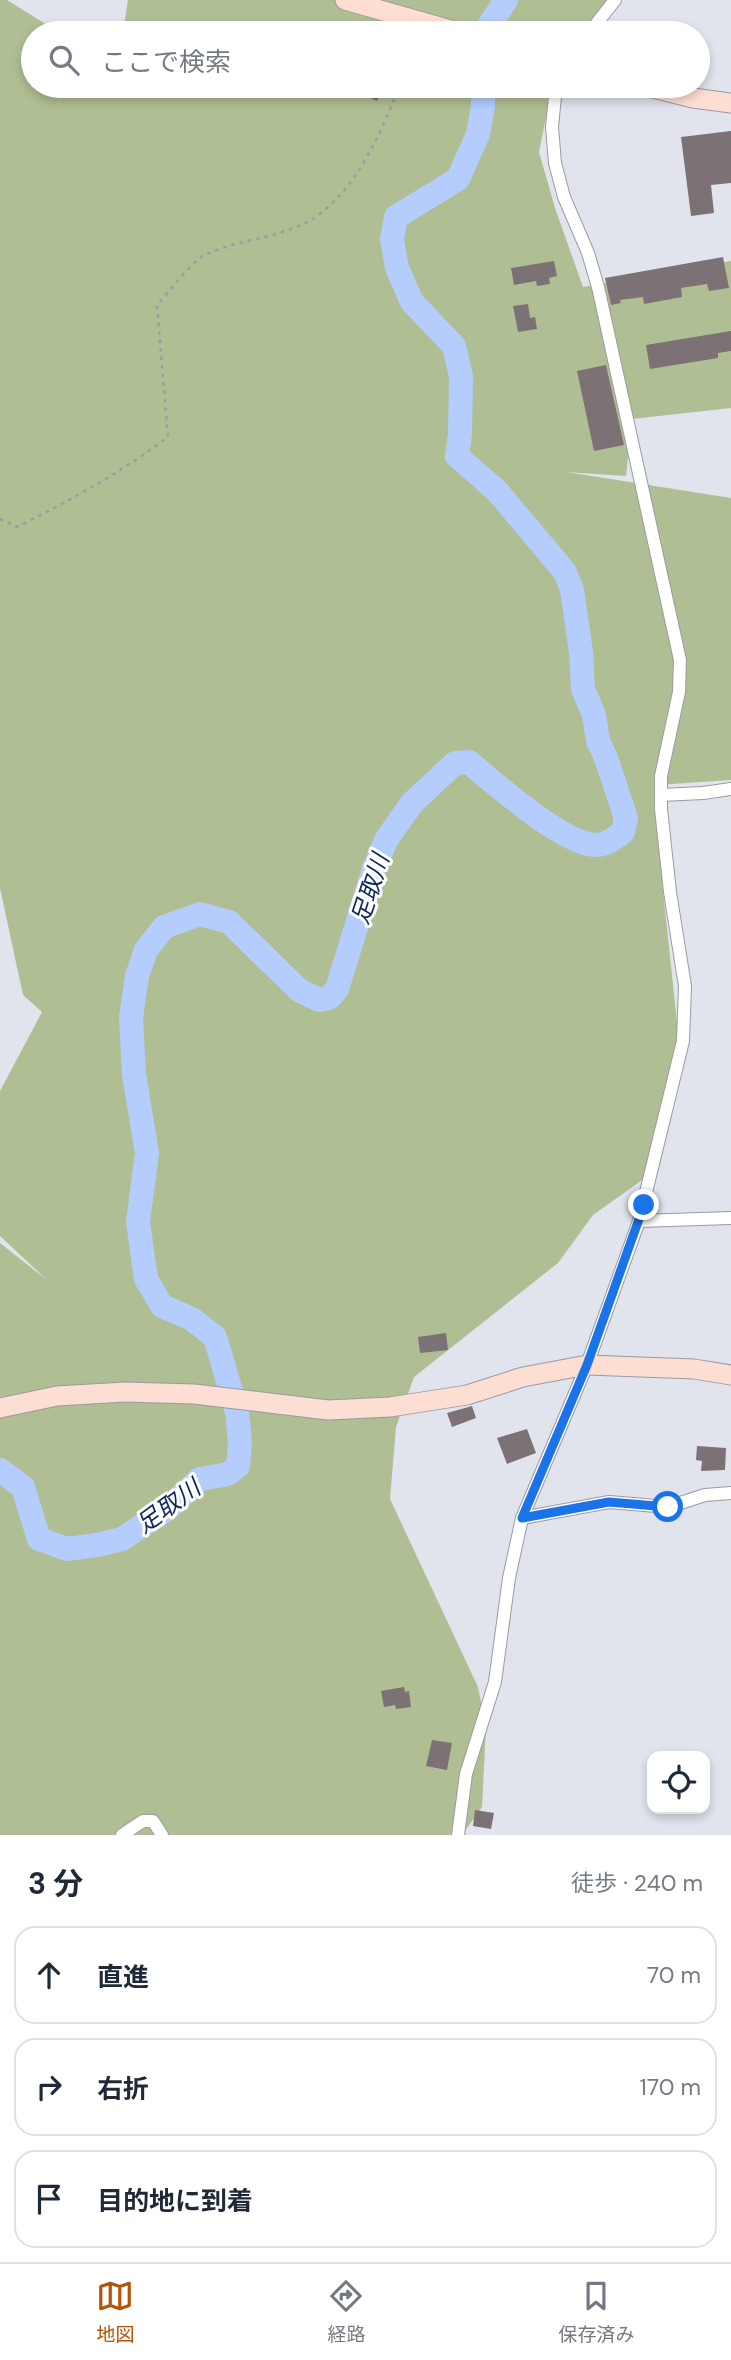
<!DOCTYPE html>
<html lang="ja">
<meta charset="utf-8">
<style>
:root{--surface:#fff;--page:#f6f6f7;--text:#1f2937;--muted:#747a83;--line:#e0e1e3;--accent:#b45309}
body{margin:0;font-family:"DM Sans","Noto Sans JP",sans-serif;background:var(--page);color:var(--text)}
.controls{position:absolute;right:21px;bottom:21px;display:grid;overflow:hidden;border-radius:14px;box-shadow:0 4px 10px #0003}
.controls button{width:63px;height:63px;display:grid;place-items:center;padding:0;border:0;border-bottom:2px solid var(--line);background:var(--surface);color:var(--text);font:35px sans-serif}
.stop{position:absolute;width:21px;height:21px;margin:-16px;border:5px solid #1a73e8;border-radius:50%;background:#fff}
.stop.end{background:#1a73e8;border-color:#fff;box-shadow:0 2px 7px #0008}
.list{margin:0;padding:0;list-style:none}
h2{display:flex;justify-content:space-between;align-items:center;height:91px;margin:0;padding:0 28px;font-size:30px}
h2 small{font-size:23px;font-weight:400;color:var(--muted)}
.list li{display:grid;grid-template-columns:46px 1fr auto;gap:21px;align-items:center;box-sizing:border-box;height:98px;margin:0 14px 14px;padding:0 14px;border:2px solid var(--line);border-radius:21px}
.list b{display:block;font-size:26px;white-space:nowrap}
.list em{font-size:23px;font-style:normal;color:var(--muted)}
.icon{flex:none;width:38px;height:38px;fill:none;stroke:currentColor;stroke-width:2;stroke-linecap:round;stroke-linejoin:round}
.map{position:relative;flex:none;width:731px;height:1835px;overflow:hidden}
.search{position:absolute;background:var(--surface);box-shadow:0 4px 10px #0003;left:21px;right:21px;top:21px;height:77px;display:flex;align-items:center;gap:18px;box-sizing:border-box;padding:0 24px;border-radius:38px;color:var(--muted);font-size:26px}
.sheet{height:427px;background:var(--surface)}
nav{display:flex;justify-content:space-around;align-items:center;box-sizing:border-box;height:98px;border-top:2px solid var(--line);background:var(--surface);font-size:19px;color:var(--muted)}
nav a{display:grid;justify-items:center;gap:4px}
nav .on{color:var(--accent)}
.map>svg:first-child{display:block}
.green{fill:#b0be93}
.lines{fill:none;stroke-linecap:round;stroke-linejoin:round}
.river{stroke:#b4cdfd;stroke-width:24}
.building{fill:#7c7275}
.street-casing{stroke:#999aa4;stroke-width:14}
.secondary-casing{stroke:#999aa4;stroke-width:21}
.path{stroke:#9b9da5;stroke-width:2.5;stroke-dasharray:3.5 5;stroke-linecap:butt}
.street{stroke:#fff;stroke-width:12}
.secondary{stroke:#fdded3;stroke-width:19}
.route{stroke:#1a73e8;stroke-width:9}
.labels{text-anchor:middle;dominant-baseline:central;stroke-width:6;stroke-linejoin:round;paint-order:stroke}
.water-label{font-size:24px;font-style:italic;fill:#0e275e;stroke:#fff}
</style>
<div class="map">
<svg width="731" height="1835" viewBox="0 0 731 1835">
<rect width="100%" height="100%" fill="#e1e3ed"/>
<path class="green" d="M0,0H7L60,33H33V86H560L549,103L539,152L555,208L583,287L731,261V408L632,419L626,476L566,472L731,498V780L656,785L662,881L678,1032L645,1178L593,1215L558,1263L414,1377L396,1427L390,1499L478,1687L486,1727L482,1807L462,1835H0V1243L48,1281L0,1236V1091L42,1012L23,995L0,888Z
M128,0H609L590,33H123Z"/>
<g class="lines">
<path class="river" d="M486,33L488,27L506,0
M0,1470L23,1487L39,1539L67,1549L97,1545L122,1539L167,1509L200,1479L228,1474L238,1466L240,1442L237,1412L215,1337L192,1319L162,1306L146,1279L138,1222L147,1153L134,1074L131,1018L137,976L146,950L164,927L200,914L229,922L300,991L320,1000L329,998L337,989L374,869L386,840L412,803L455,763L469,762C495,784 562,843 595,845C606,845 614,839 623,832L626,818L606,758L598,741L594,715L583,689L581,652L572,590L565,572L497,491L457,456L460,434L461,376L454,346L412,302L397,268L392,239L396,217L458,179L478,134L483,106V86"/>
</g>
<path class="building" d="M344,86H384L377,101Z
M731,131V183L711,185L714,213L691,216L681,137Z
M723,257L729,288L709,291L707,284L681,288L682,297L644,304L643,297L620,300L621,303L611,305L605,278Z
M554,261L557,276L549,278L550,284L537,286L536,281L514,285L511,268Z
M528,304L530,318L535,317L537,329L518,332L513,306Z
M731,331V351L718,353V358L650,369L646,345Z
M606,365L624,445L594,451L577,371Z
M446,1333L448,1350L420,1353L418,1337Z
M472,1406L476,1418L452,1427L447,1413Z
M527,1429L536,1453L507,1464L497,1438Z
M697,1446L726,1448L725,1470L701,1471L702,1461L696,1460Z
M404,1687L405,1692L409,1691L411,1707L396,1709L395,1705L384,1707L381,1691Z
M432,1740L452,1743L447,1770L426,1766Z
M475,1810L494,1813L491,1829L473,1826Z"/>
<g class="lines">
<g class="street-casing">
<path id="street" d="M589,33L615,0
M661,795L703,793L731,789
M639,1221L731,1218
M522,1518L609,1502L668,1507L705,1495L731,1493
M122,1835L143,1821H153L162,1835
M458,1835L466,1774L495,1682L509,1578L522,1518L587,1365L639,1221L683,1041L685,986L670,892L661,809V776L679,692L680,660L598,287L588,253L564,197L555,163L552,127L556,86"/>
</g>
<g class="secondary-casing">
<path id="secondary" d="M345,0L461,33
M645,86L693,98L731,103
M0,1408L57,1396L125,1392L194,1394L328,1410L390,1407L467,1395L523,1377L587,1365L694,1369L731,1375"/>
</g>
<path class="path" d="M0,519L17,527C71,500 120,473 168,437L157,305C168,293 193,260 205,255C242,237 288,239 321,213C362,180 380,132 400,86"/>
<use href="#street" class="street"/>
<use href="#secondary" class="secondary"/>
</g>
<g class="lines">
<path class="route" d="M644,1205L587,1365L522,1518L609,1502L668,1507"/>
</g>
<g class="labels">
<g class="water-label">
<text transform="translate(370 889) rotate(-72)">足取川</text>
<text transform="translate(168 1506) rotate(-36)">足取川</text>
</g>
</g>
</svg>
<div class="controls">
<button><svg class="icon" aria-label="locate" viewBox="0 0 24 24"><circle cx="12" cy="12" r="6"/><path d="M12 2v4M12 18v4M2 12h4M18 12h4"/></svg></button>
</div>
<div class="stop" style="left:668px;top:1507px"></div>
<div class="stop end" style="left:644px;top:1205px"></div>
<div class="search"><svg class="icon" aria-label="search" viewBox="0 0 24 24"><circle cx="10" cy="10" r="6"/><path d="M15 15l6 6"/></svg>ここで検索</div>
</div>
<section class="sheet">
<h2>3 分<small>徒歩 · 240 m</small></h2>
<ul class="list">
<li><svg class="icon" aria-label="ahead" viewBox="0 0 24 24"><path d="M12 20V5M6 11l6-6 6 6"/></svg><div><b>直進</b></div><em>70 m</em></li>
<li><svg class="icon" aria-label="right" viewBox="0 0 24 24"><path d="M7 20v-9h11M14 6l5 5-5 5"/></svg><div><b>右折</b></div><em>170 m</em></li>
<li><svg class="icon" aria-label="arrive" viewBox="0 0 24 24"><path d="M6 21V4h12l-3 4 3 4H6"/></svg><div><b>目的地に到着</b></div></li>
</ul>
</section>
<nav>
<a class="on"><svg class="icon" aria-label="map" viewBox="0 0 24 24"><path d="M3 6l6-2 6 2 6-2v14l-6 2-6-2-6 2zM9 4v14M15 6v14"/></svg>地図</a>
<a><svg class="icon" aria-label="directions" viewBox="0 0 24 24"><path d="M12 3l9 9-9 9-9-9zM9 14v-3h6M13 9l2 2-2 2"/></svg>経路</a>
<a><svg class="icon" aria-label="saved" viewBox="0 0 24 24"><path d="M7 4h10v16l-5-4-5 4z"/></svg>保存済み</a>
</nav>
